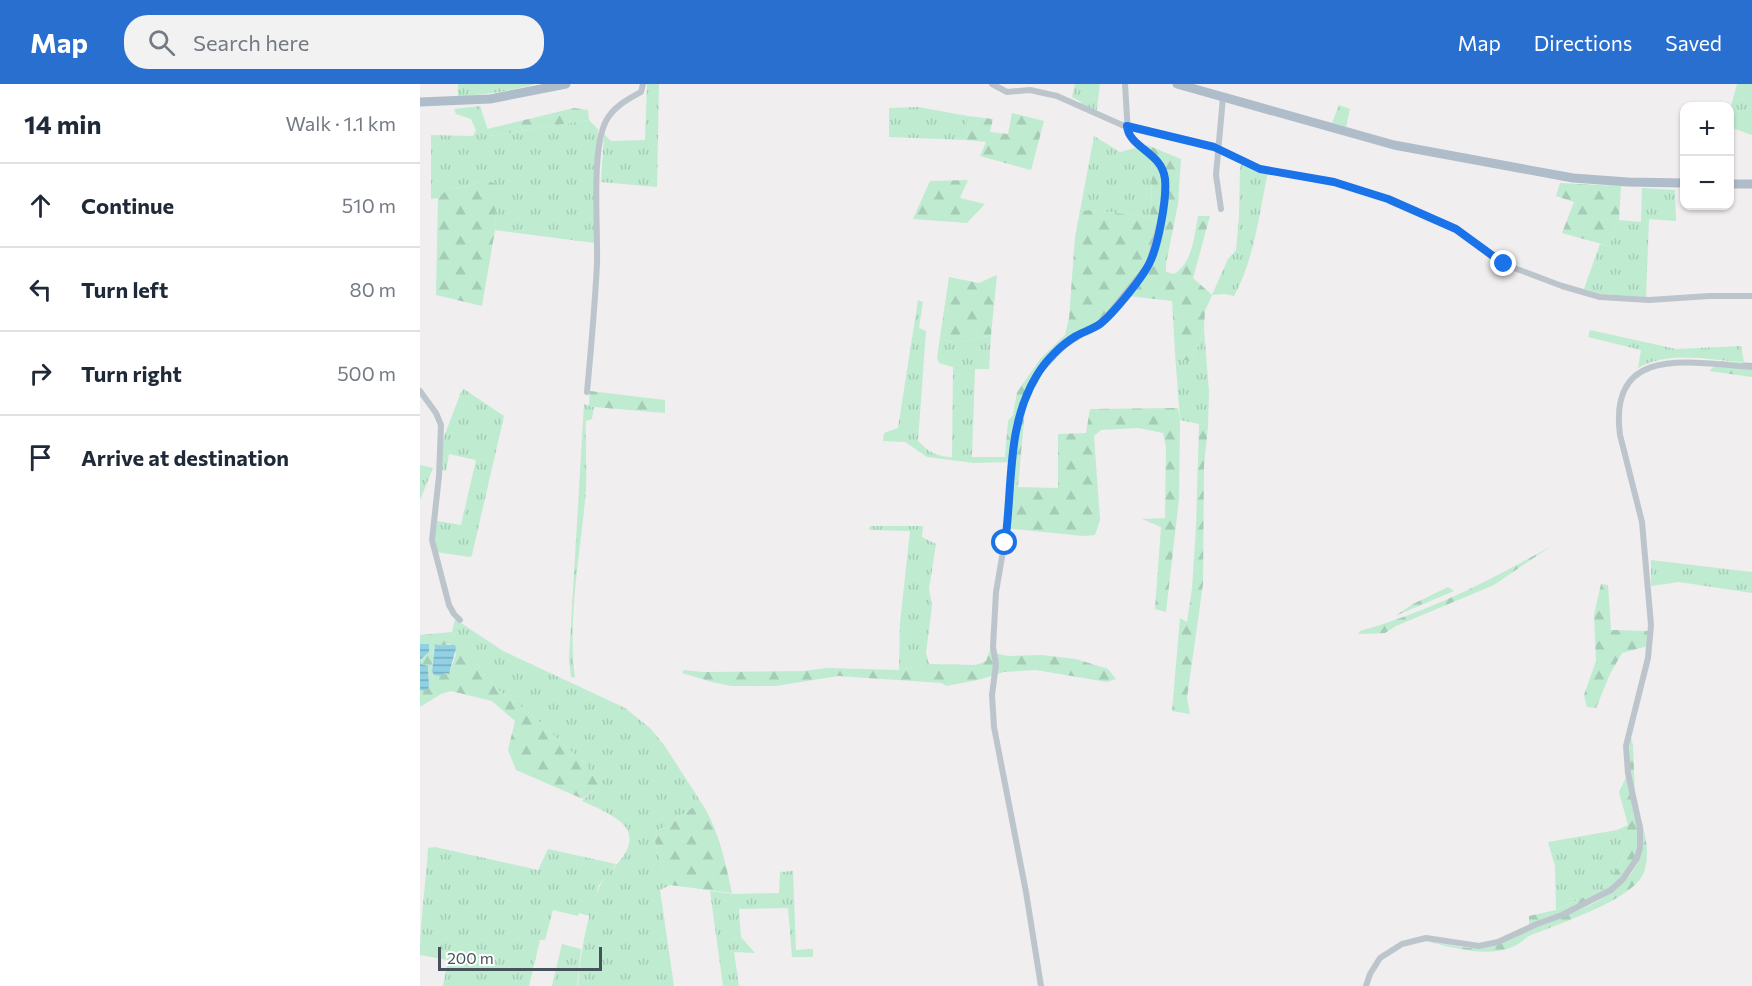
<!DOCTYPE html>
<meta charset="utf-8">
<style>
:root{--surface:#fff;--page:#f2f2f3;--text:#1f2937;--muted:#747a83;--line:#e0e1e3;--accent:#286fd0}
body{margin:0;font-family:Commissioner,sans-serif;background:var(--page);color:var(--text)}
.controls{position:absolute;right:18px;top:18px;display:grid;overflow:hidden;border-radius:12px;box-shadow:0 2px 4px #0004}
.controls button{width:54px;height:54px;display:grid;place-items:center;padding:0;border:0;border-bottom:2px solid var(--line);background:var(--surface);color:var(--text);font:30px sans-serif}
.scale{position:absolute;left:18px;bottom:15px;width:164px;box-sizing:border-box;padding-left:6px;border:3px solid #475159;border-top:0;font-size:16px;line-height:21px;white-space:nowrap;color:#475159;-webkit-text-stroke:4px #fff;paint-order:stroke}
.stop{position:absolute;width:18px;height:18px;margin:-14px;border:4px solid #1a73e8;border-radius:50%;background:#fff}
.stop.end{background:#1a73e8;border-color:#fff;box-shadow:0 2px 6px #0008}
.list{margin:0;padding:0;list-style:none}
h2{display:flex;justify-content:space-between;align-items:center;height:78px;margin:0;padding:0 24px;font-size:26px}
h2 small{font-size:20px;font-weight:400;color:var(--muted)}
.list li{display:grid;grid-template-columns:39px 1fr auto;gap:18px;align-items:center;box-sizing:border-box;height:84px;padding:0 24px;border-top:2px solid var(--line)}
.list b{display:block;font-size:22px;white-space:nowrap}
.list em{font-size:20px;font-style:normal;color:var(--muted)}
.icon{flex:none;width:33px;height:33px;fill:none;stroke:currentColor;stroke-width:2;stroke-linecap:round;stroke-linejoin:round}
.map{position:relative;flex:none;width:1332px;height:902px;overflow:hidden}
header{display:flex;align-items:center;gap:36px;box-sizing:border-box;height:84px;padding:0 30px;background:var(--accent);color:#fff}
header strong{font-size:28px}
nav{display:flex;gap:33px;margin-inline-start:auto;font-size:21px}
.search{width:420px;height:54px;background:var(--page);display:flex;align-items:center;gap:15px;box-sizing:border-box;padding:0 21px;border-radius:24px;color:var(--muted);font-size:22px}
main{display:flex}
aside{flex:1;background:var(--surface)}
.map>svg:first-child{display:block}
.grass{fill:url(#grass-tufts)}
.forest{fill:url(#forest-firs);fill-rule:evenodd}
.water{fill:url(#water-rules)}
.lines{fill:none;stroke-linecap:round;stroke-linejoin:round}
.minor{stroke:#bdc5cc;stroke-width:6}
.primary{stroke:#afbdca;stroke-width:9}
.route{stroke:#1a73e8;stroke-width:8}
</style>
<header>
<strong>Map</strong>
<div class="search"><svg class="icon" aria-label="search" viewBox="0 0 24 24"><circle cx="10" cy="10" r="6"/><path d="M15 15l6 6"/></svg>Search here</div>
<nav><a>Map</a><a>Directions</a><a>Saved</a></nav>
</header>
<main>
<aside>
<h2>14 min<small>Walk · 1.1 km</small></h2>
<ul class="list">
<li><svg class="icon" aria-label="ahead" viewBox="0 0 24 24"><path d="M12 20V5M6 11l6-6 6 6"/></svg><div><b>Continue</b></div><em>510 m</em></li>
<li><svg class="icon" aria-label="left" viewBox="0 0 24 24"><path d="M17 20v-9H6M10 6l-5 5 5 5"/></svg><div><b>Turn left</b></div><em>80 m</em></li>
<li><svg class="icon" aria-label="right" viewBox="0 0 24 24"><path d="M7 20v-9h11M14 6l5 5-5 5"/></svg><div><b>Turn right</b></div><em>500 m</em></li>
<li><svg class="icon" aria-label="arrive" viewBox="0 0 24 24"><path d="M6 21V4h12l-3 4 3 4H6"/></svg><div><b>Arrive at destination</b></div></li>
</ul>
</aside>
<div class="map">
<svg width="1332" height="902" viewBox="0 0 1332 902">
<defs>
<pattern id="grass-tufts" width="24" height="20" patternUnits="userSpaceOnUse" patternTransform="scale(1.5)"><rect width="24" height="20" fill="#bfebd1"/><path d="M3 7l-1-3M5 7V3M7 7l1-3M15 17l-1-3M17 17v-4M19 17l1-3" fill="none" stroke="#a6cbb6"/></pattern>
<pattern id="forest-firs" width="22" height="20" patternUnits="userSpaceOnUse" patternTransform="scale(1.5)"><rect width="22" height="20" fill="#bfebd1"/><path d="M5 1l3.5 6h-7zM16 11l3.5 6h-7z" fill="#a6cbb6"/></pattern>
<pattern id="water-rules" width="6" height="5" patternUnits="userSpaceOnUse" patternTransform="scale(1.5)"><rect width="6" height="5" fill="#90d1e4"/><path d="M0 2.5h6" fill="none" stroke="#77acbc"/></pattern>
</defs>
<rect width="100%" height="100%" fill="#f0eeee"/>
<path class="grass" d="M38,0H113V1L80,8L38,13Z
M227,0H239L237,103L181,98L184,50L191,57L225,56Z
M655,0H680L676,32L659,23L661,18L652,13Z
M1317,0H1332V51L1310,43V26Z
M60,22L70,52L169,36L178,45L175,159L75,146L76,100L64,96L48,102L28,105L18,114L11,115V51L53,52L56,47L51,35L36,30L34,25Z
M498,23L548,32L546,56L469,53V24Z
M674,52L700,68L727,61L732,85L731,127L729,133L671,126L660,127Z
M822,78L848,88C839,129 835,174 814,212L805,210L792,211L808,175L816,166L819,132L820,84Z
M1222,104L1255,106L1256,137L1229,135L1226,213L1182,210L1164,205L1180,160L1189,162L1199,136L1221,138Z
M498,216L503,218L499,244L506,247L498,357C509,368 517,373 532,373L533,283L519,279L517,274L520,253C536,264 553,255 571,251L569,285H555L552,373H585L588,378L554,379L507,373L485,358L463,357L464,349L478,344Z
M784,245L789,308L788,342L760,336L755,269L764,276L772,278Z
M1170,246L1256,265L1321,262L1324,278C1291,276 1248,266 1218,284L1221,266L1168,253Z
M44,305L84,332L52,471L50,473L16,468L14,455L17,437L41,441L56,376L29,370L26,387L21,386L22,358L41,308Z
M164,320L174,323L172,335L166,337C165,360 167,383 166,406C161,464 147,536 155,594L151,593L149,575Z
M0,381L13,384L0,416Z
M450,442H503L502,453L516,460L509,505L512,522L506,569L509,580L479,586L480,539L490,447L449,446Z
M1231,476L1332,488V509L1259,498L1231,502Z
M35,535L83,567L205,624L230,644L244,661L281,718L233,750L245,796L250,801L240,806L254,902H158C160,872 167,830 180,802C187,786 213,772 209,751C207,735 175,723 162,717L179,701L164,679L108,628L77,605L32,548Z
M1197,746L1206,766L1202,777L1184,804L1136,826L1135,782L1128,758Z
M15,763L118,786L128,765L196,780L179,801L170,832L159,829L158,832L133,826L125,856H120L109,902H23L28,876L0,871C0,835 6,800 8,764Z
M373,787L376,866L393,865V873H372L368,824L319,825L321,853L335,869L314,868L319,902H303L290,807L315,810L359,809L360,788Z
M142,860L161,865L157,902H132Z"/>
<path class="forest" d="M919,21L930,25L926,43L912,39Z
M154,24L168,26L169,36L70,52L67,45Z
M592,29L624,37L611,86L560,72L566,58L546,56L548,32L573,35L570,48L588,50Z
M727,61L761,75L758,120L746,180V188L754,190C773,178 774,153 778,132H790L773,194L792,211L785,227L784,245L772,278L764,276L755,269L752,217L708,212L682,243L653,257L619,292L605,325L598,403L638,404V350L666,349L670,325L758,324L760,336L759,415L746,528L735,525L741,443L722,435L745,434L746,363L743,349L718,344L681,346L674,352L680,436L675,451L663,452L584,444L590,383L585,373L588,337L593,331L597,308L621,274L645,251L649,234L655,153L660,127L671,126L729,133L731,127L732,85Z
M64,96L77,100L75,146L62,222L16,211L18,114L28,105L48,102Z
M548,96L540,114L565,120L547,139L493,135L510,97Z
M1140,99L1201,102L1199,136L1189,162L1142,149L1154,118L1136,112Z
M577,191L571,251C553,255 536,264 520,253L529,193L559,199Z
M1300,277L1332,279V293L1289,287Z
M170,307L245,316V329L174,323L169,321Z
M779,340L788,342L784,382L783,500L767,614L770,630L752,627L760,534L767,538L772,504L776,443Z
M1131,462L1074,501L976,542L965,549L938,550L940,547C1008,528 1070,497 1131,462Z
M1181,500L1188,501L1191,546L1229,547L1228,562L1202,569L1190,590L1176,624L1167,623L1164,611L1176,577L1174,531Z
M1028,503L1034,507L975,532L993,520Z
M32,548L77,605L108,628L164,679L179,701L163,715L96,686L88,666L95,637L72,617L31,607L21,610L0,623V606H4L9,593L8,582L1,580L0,576L9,568V561L0,560V551ZM30,560L36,570L30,587L24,590L12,587L14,563Z
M571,563L578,570L589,572L622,571L656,575L688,585L696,595L687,598L616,586L584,588L558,596L526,602L522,599L418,592L356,602H311L292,598L262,589L264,586L283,588L384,587L407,584L479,586L509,580L556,581L566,577Z
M1210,651L1213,661L1215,713L1209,681Z
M1206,693C1210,711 1217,730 1218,748C1223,805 1151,826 1109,841V832L1136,826L1184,804L1202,777L1206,766L1197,746L1208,741L1199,708Z
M281,718C298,743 306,780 312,809L250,801L245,796L233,750Z
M1222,738C1226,755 1230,770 1224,788C1215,816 1134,841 1107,853C1081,879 1036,864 1005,857C1020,859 1050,866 1064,864C1083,861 1101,849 1119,842C1152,829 1207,812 1219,774C1223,764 1221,749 1222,738Z"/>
<path class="water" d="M0,560H9V568L0,576L1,580L8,582L9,603L4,607L0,606Z
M15,560C22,563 28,560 35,561L36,564L29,590L25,589L22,592L14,591L12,587Z"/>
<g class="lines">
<path class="minor" d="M572,0L587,8L610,6L637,12L702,41L794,63L840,85L914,98L957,111L1036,145L1074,174L1089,182L1142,202L1180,213L1229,216L1289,212H1332
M801,125L796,91L803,13
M0,307L16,329L21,341L19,392L12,456L29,521L34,530L40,536
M167,308C171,265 175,222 177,179C178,144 171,65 186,37C193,23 208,15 221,8L223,0
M621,902L606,808L574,643L572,611L576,580L573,563L576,508L587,444L596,345L604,317L618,289L642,263L684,236L729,180L745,118V94L738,77L708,50L705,0
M946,902L950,890L960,874L982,860L1006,854L1059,862L1078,858L1117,840L1142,831L1191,806L1203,795L1217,774L1220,764V744L1208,689L1206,662L1228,574L1231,541L1222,438L1200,351C1188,259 1272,279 1332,283"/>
<path class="primary" d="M757,0L974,61L1153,94L1208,98L1264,99
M0,18L70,15L146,0
M1310,100H1332"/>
</g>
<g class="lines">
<path class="route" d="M585,459C593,402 586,341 617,291C626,276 641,261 656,252C663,248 673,245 680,240C693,230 722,194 729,180C738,163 747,115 745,95C742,68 709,64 707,42L794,63L840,85L914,98L968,115L1036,145L1084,180"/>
</g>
</svg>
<div class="controls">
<button>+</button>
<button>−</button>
</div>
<div class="scale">200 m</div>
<div class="stop" style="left:585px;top:459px"></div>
<div class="stop end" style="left:1084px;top:180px"></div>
</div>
</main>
